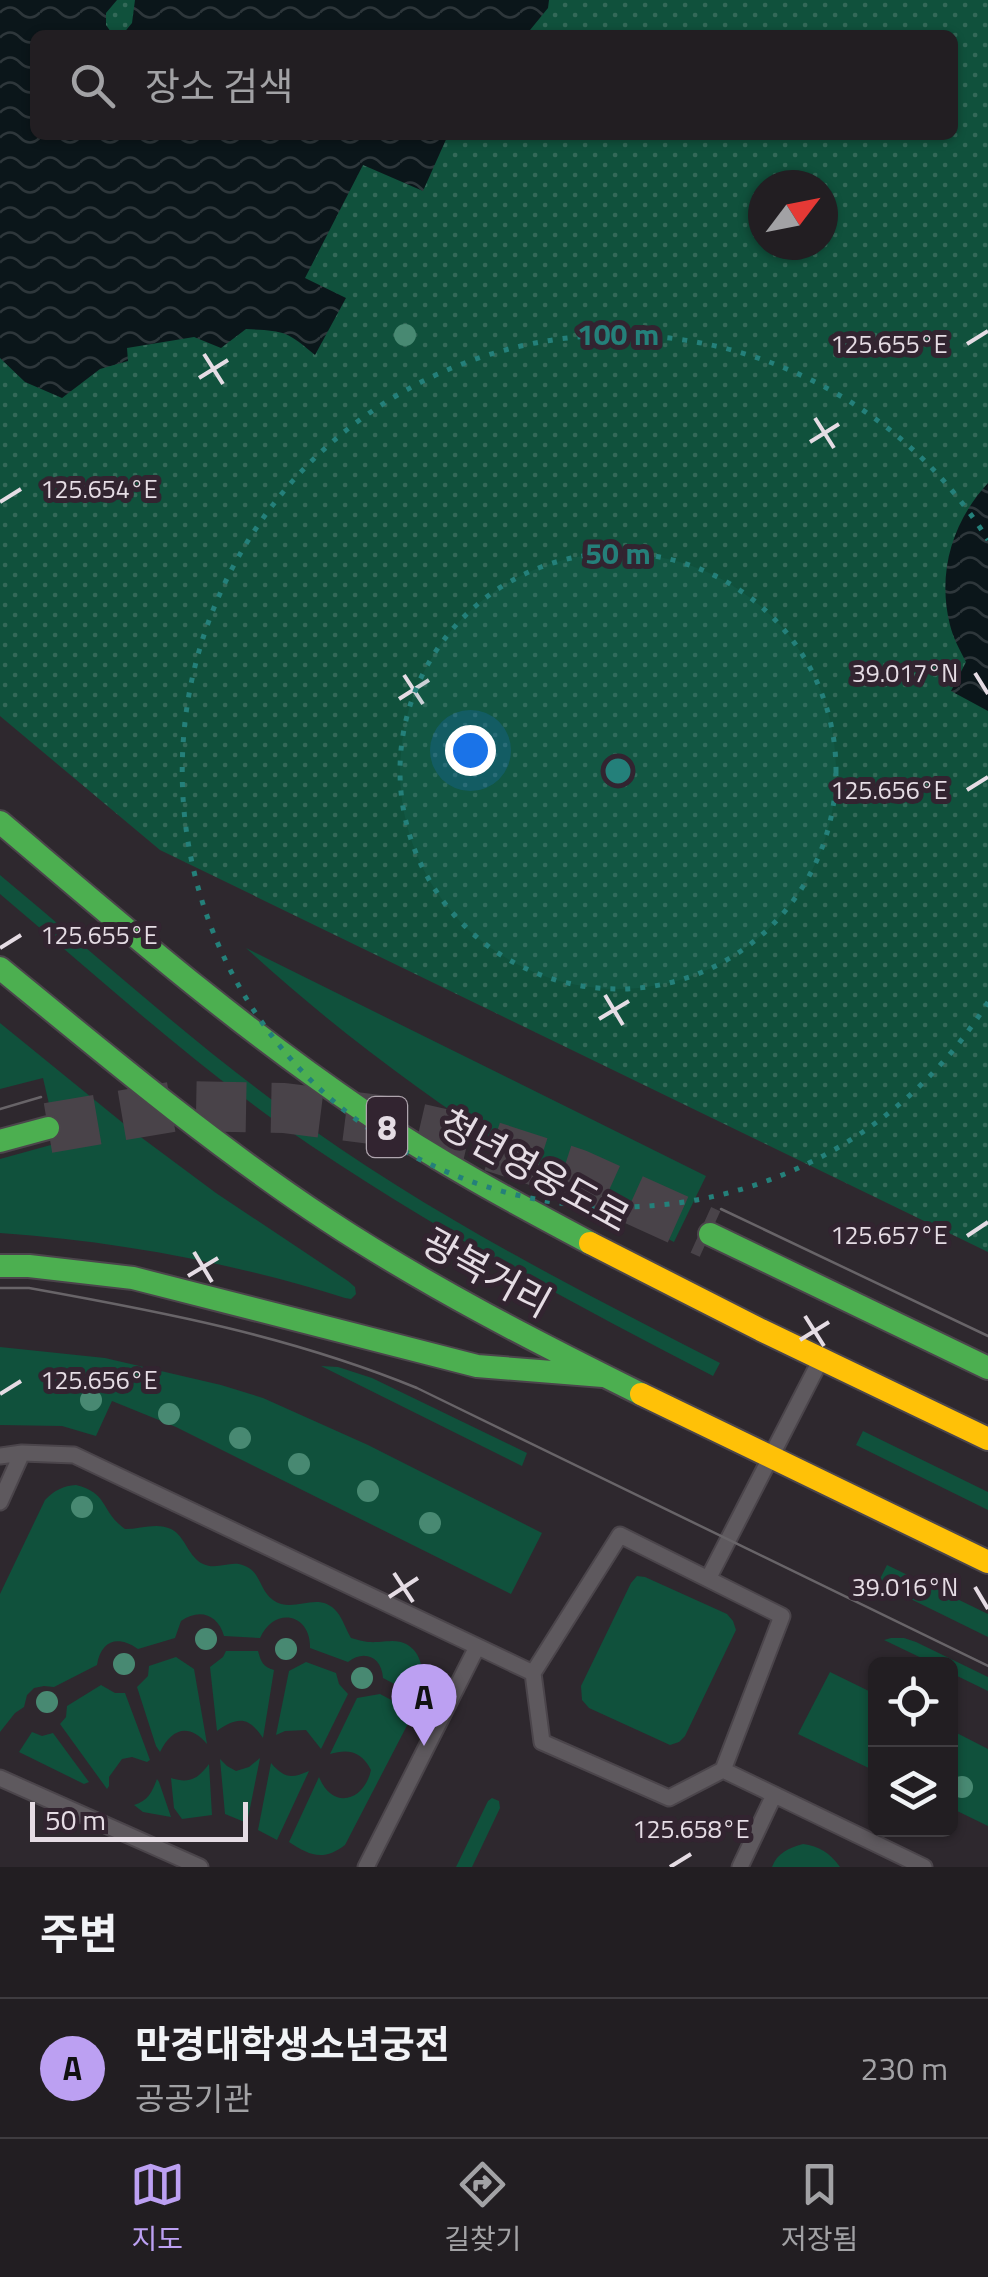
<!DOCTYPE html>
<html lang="ko">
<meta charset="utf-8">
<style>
:root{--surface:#221e22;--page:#2e2b2f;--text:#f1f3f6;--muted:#a2a2a5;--line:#3f3c40;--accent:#bca0f2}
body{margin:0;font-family:"Titillium Web","Noto Sans KR",sans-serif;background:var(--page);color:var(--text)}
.controls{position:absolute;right:30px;bottom:30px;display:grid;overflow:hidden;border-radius:15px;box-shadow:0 2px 8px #0004}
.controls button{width:90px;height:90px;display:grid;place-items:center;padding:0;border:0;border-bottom:2px solid var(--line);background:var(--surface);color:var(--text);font:50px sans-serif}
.compass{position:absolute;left:748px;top:170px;width:90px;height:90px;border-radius:50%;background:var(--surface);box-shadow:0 2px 8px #0004;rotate:58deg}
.scale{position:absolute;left:30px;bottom:25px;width:218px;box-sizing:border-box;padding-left:10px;border:5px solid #e5dce4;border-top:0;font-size:28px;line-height:35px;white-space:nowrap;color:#e5dce4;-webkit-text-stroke:8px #322430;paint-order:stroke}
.you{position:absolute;left:470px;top:750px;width:35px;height:35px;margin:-25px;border:8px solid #fff;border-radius:50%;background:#1a73e8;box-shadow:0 0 0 15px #1a73e833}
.badge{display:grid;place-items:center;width:65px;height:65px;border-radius:50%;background:var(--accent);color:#111;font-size:32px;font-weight:700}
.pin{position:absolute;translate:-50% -82px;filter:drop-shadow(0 2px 5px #0008)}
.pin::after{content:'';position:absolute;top:52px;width:35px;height:30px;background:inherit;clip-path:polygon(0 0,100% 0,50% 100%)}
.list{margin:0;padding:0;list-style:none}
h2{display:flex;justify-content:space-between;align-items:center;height:130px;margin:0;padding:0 40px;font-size:42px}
h2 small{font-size:32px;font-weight:400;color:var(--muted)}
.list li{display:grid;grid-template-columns:65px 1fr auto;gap:30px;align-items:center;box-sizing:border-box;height:140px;padding:0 40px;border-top:2px solid var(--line)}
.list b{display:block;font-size:38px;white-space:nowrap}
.list p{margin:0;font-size:32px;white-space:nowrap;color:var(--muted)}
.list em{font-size:32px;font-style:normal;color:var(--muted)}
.icon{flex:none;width:55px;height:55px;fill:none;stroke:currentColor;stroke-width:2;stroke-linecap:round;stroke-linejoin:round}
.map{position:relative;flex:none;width:988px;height:1867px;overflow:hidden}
.search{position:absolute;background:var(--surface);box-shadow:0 2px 8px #0004;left:30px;right:30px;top:30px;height:110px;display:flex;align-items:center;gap:25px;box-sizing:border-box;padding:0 35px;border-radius:15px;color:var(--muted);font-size:38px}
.sheet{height:270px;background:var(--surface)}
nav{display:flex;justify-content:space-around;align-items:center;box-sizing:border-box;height:140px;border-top:2px solid var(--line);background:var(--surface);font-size:28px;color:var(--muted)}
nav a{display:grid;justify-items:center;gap:5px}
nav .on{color:var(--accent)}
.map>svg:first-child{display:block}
.green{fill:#10513c}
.park{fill:url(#park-dots);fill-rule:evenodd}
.water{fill:url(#water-waves)}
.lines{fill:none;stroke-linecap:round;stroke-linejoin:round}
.primary-tunnel{stroke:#494349;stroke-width:50;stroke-dasharray:50 25;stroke-linecap:butt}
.lane-casing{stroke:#4b454b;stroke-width:19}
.fast-casing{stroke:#4b454b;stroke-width:26}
.slow-casing{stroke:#4b454b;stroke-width:26}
.lane{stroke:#5e595e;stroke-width:15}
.fast{stroke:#4caf50;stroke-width:22}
.slow{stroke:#ffc107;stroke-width:22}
.tram{stroke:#686468;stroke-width:2.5}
.tree{fill:#488972}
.ticks{fill:none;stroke:#e5dce4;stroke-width:4}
.ring{fill:none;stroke:#24807a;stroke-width:5;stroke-dasharray:5 10}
.labels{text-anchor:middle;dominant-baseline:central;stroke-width:10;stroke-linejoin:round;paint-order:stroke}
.shield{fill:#322430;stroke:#afa5ae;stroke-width:2.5}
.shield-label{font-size:35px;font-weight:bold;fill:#e5dce4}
.street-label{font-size:38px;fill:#e5dce4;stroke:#322430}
.ticks-label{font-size:25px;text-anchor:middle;fill:#e5dce4;stroke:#322430;stroke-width:10;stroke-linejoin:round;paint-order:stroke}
.centre{fill:#24807a;stroke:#322430;stroke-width:5}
.ring-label{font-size:30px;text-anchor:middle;font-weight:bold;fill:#24807a;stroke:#322430;stroke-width:10;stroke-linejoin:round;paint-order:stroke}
</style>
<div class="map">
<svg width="988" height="1867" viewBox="0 0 988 1867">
<defs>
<pattern id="park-dots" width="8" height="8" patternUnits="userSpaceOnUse" patternTransform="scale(2.5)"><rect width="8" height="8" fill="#10513c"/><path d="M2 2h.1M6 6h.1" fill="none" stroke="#336958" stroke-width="1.8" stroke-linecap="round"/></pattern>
<pattern id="water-waves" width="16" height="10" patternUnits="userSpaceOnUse" patternTransform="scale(2.5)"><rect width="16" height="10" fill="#0b161a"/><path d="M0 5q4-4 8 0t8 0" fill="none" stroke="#2e373b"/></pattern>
</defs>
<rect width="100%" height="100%" fill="#2e282e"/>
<path class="green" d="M0,875C95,954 187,1038 287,1111C421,1210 572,1287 720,1363L713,1376C564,1299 418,1221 281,1125C183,1055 92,972 0,894Z
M246,948L706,1176L674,1242C641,1225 605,1209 572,1189C457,1120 345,1039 246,948Z
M0,1023L134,1132L216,1193L348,1281L355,1287L356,1294L351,1299L345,1298C234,1263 116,1241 0,1233V1159L58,1143L43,1078L0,1089Z
M0,1347L105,1358L221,1385L263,1398L368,1445L542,1533L511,1594L176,1427L112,1401L96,1436L62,1426L0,1425Z
M321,1366L338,1367L372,1378L527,1453L522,1466Z
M863,1431L988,1492V1510L856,1445Z
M76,1485C109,1493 100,1511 125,1529C140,1529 157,1522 171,1529C185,1536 187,1554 201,1563C217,1572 230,1559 245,1566C261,1572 259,1590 273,1600C294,1615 318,1589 337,1612C343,1619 346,1630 351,1638C371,1644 373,1642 392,1641C423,1641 427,1676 419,1697L383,1678C382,1657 364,1649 348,1662L310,1648C311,1613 274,1606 260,1638L224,1636C218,1614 199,1608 181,1621L175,1638L138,1649C118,1635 101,1640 97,1665L54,1687L44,1686L34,1688L27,1695L24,1707L15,1713L0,1732V1594L45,1500C55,1490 63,1486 76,1485Z
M887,1565L988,1614V1637L878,1583Z
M637,1576L645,1577L727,1614L733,1621L736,1630L685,1736L679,1742L670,1745L589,1708L582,1700L581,1686L631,1583Z
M891,1638H904L916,1642L988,1677V1691L951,1673L950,1664H934L884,1640Z
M226,1651H258C261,1662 263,1667 274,1670L263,1738C249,1717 238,1716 217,1731L210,1667L223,1657Z
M176,1657L194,1669L207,1744C189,1723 172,1728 160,1752L156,1746L137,1687L148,1676L149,1666Z
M306,1662L336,1673L339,1684L348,1694L321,1749L306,1730L285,1731L276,1735L289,1671Z
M830,1672L875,1694V1771L798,1734Z
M101,1685L115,1693H125L150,1760L147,1762L132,1757L122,1759L109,1777V1786L107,1789L60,1724L66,1717L67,1706Z
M380,1694L414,1712L345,1845C323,1862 309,1855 289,1842L319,1777C332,1810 364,1802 371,1770C362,1752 349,1748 330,1754L357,1698Z
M951,1730L988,1749V1826L951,1808Z
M32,1732L42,1736L53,1733L89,1782L84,1784L19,1752Z
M260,1758L247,1823L225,1814L220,1759L227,1766L236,1771L249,1767Z
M271,1763C284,1778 291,1779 309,1771L277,1840L258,1830Z
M209,1764L212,1815L182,1819L174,1808L171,1778C189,1784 198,1779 209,1764Z
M157,1779L159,1782L171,1817L143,1812L134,1805C148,1801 152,1792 157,1779Z
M492,1798L499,1801L500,1808L472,1867H456L488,1801Z
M803,1844C819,1846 830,1853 840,1867H772C777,1853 789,1848 803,1844Z"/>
<path class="park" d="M0,0H988V1252L160,850L0,716ZM35,35H953V135H35ZM763,185H823V245H763Z"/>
<path class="water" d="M0,0H117L106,13V25L113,35H35V135H448L423,191L363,165L305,278L346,298L315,355C286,330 283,331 246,329L221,348L194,337L127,348L128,361L100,369L62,398L25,382L0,358Z
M135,0H549L548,8L526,35H122L132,23Z
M988,483V711L951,691L966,662C960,650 953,638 950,625C937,573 952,522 988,483Z"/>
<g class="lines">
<path class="primary-tunnel" d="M48,1128L177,1106L284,1108L387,1121L478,1142L577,1174L710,1234"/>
<g class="lane-casing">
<path id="lane" d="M0,1456L22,1453L74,1455L533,1673L542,1742L669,1798L723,1770L924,1867
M0,1502L22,1453
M533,1673L620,1535L708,1579
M723,1770L782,1616L708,1579L817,1367
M0,1778L200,1867
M366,1867L477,1647
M740,1867L774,1795"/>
</g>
<g class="fast-casing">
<path id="fast" d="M0,822C118,922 236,1025 365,1112C437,1161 513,1202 590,1243
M0,968C106,1055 212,1144 327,1220C427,1286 534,1341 641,1394
M0,1141L48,1128
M710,1234L988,1368
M0,1266H29L133,1278L477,1366L603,1376"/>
</g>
<g class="slow-casing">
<path id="slow" d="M590,1243L761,1330L988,1439
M641,1394L988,1562"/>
</g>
<use href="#lane" class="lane"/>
<use href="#fast" class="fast"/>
<use href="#slow" class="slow"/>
<path class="tram" d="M0,1109L41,1097
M721,1209L988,1336
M0,1288H29C163,1312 290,1336 417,1388L988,1666"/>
</g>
<g class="tree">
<circle cx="405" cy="335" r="11"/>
<circle cx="91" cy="1400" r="11"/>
<circle cx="169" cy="1414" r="11"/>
<circle cx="240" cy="1438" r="11"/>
<circle cx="299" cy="1464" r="11"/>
<circle cx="368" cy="1491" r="11"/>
<circle cx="82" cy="1507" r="11"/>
<circle cx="430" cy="1523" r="11"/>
<circle cx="206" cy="1639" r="11"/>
<circle cx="286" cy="1649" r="11"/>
<circle cx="124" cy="1664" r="11"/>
<circle cx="362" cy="1678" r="11"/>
<circle cx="47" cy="1702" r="11"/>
<circle cx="962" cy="1787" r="11"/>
</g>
<path class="ticks" d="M967,344L988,331M204,354L223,384M199,378L228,360M815,418L834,448M810,442L839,424M0,502L21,489M975,673L988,694M404,675L423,704M399,699L429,680M967,790L988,777M0,948L21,935M605,995L623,1025M599,1019L629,1001M967,1236L988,1222M194,1252L212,1282M188,1276L218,1258M805,1316L824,1346M800,1340L829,1322M0,1394L21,1381M394,1573L413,1602M975,1587L988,1609M389,1597L418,1578M670,1867L691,1854"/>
<circle cx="618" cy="771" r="218" fill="#24807a" fill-opacity=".12"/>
<g class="ring">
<circle cx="618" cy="771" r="218"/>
<path d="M988 1002A436 436 0 1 1 988 540"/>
</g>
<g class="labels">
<rect class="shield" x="367" y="1097" width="40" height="60" rx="8"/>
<g class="shield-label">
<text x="387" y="1127">8</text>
</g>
<g class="street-label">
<text transform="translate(535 1170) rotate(29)">청년영웅도로</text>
<text transform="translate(487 1272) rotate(29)">광복거리</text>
</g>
</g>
<g class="ticks-label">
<text x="889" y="353">125.655°E</text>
<text x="99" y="498">125.654°E</text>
<text x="905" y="682">39.017°N</text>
<text x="889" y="799">125.656°E</text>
<text x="99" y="944">125.655°E</text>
<text x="889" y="1244">125.657°E</text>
<text x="99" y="1389">125.656°E</text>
<text x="905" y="1596">39.016°N</text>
<text x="691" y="1838">125.658°E</text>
</g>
<circle cx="618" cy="771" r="15" class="centre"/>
<g class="ring-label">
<text x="618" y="345">100 m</text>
<text x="618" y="564">50 m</text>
</g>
</svg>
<div class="controls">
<button><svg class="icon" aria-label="locate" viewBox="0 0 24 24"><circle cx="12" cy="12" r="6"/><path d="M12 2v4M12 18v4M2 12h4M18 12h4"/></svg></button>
<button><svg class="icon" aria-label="layers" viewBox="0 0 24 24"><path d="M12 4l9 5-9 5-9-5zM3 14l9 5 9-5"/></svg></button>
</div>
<svg class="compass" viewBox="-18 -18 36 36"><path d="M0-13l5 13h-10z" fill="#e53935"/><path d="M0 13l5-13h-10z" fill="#a2a2a5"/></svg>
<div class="scale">50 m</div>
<div class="you"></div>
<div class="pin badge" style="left:424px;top:1746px">A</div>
<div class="search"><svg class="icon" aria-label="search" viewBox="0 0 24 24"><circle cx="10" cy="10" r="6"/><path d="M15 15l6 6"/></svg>장소 검색</div>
</div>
<section class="sheet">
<h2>주변<small></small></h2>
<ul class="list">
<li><span class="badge">A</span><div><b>만경대학생소년궁전</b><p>공공기관</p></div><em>230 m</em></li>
</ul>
</section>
<nav>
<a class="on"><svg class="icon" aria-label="map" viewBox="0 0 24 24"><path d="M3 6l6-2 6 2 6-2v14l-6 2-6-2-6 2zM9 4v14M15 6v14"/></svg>지도</a>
<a><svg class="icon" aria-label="directions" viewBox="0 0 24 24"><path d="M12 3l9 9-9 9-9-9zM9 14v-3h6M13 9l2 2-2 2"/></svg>길찾기</a>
<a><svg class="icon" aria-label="saved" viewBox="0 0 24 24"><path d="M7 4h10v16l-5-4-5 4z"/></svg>저장됨</a>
</nav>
